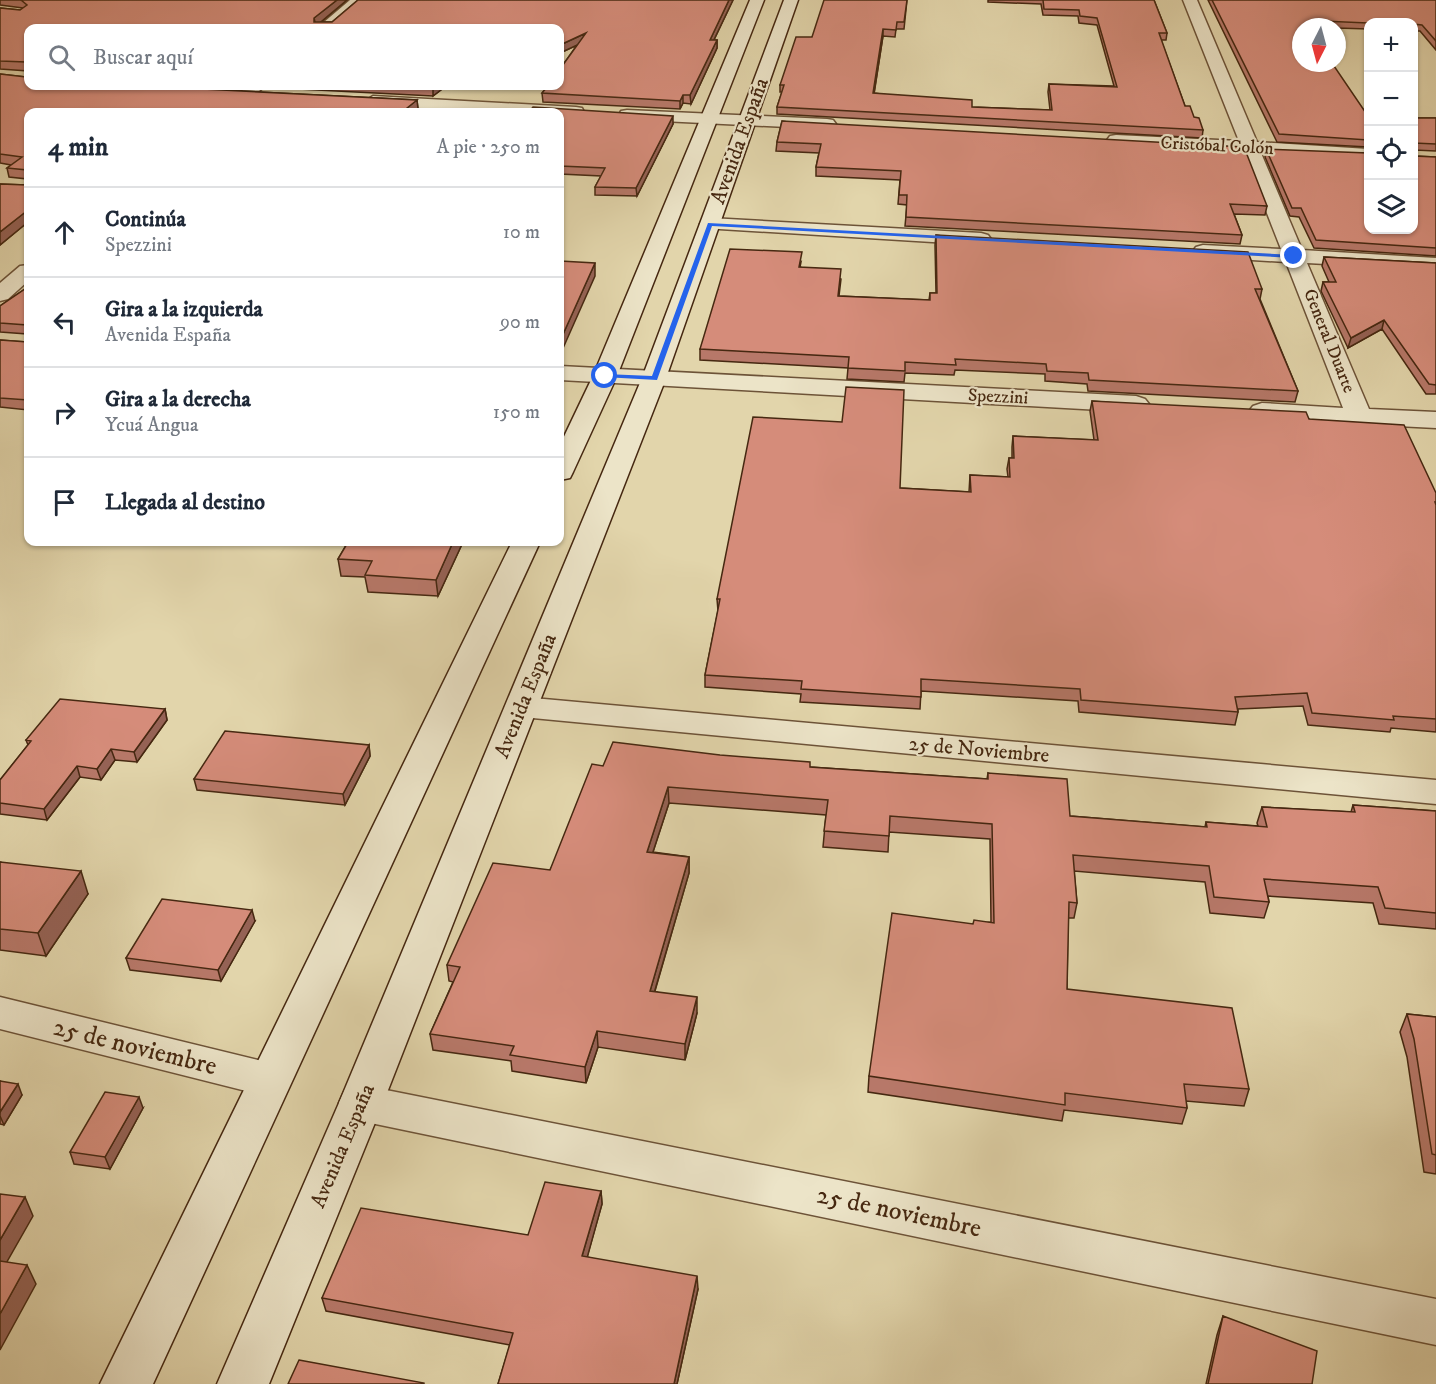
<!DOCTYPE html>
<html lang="es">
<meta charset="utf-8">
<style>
:root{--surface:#fff;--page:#f6f6f7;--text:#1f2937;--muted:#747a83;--line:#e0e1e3}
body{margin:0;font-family:"IM FELL DW Pica",serif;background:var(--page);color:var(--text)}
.controls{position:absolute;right:18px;top:18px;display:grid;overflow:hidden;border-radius:12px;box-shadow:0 2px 4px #0004}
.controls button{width:54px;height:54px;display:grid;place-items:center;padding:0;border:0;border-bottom:2px solid var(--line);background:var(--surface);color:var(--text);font:30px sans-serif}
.compass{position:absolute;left:1292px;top:18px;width:54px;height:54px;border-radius:50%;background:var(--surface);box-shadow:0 2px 4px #0004;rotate:186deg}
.stop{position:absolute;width:18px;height:18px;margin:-14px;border:4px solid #2563eb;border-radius:50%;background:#fff}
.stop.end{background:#2563eb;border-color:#fff;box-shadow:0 2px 6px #0008}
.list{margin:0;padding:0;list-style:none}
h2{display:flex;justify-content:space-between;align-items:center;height:78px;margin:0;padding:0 24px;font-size:26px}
h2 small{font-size:20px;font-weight:400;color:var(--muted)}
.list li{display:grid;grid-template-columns:39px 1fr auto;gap:18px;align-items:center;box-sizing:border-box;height:90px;padding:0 24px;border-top:2px solid var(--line)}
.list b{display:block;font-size:22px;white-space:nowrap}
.list p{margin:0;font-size:20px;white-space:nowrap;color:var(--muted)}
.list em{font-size:20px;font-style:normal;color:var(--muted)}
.icon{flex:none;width:33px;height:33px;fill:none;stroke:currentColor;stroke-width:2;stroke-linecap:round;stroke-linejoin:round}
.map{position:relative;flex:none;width:1436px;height:1384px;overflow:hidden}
.search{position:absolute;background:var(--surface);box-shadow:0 2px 4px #0004;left:24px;top:24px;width:540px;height:66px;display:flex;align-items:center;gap:15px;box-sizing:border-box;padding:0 21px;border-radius:12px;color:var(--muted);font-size:22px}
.panel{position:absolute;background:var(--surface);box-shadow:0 2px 4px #0004;left:24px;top:108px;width:540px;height:438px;border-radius:12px}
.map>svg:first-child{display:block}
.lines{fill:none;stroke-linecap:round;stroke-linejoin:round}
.street-casing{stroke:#6d5338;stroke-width:3}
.secondary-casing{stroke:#462811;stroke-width:3}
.street{fill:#ece4c8;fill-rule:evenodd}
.secondary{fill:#ece4c8;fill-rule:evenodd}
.wall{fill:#b77869;stroke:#462811;stroke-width:1.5}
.shaded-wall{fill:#956255;stroke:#462811;stroke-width:1.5}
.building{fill:#d58c7a;stroke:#462811;stroke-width:1.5}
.route{fill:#2563eb}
.labels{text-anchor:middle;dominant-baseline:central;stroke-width:4.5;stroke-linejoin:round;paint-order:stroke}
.far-street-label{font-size:18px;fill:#462811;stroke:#ece4c8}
.street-label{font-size:21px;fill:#462811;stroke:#ece4c8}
.near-street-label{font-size:26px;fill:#462811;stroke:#ece4c8}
</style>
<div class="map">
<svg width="1436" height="1384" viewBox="0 0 1436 1384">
<rect width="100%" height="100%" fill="#e2d5ab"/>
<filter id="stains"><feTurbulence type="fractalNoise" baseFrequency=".00333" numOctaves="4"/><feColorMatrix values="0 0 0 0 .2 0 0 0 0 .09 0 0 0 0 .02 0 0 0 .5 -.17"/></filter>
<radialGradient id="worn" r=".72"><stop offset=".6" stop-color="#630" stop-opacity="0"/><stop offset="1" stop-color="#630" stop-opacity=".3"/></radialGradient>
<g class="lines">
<g class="street-casing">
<path id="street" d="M350,0H365L332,28H317Z
M1183,0H1197L1257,142L1368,149V159L1261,153L1302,250L1436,258V270L1307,263L1369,409L1436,412V428L1262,419L1253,416L1249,411L1253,406L1262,403L1343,408L1286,262L1203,257L1196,255L1193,251L1196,247L1203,245L1281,249L1243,152L1116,145L1110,144L1107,140L1110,136L1116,135L1239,141Z
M248,86H265L234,112H216Z
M373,96L576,107L582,108L584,112L582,116H560V112H492L367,105L365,101Z
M627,110L827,119L833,120L836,124L833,128L827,129L621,119L619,115L621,111Z
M710,218L981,233L988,235L991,239L988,243L981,245L703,228L700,224L703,220Z
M28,265V281L8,299L0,301V283L20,266Z
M560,366L1136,396L1145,399L1149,404L1145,409L1136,412L560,380Z
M522,697L1436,780V804L522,717L510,714L505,707L510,700Z
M0,997L270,1063L285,1068L292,1080L285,1092L270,1097L0,1029Z
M361,1085L1436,1299V1345L361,1121L345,1116L339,1103L345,1090Z"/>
</g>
<g class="secondary-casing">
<path id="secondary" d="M750,0H764L617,376L573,472L570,478L560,480V445L593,376Z
M784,0H798L666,378L383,1103L269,1384H217L339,1103L642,378Z
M512,542H540L153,1384H100Z"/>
</g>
<use href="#street" class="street"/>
<use href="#secondary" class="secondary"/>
</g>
<path class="wall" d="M0,0H347L321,22H332L358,0H733L714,40H717V48L691,104L683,103L680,109L543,102L542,93L548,86H560V69L577,45L560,53V28H28V86H144L417,100L418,109L414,112H28V222L0,245V184L27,185V179L9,177L7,168L11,165L0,163V74L26,77L28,75V71L0,69V8L20,10L23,8L0,5Z
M907,0L904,29H896L895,37L883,36L874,93L972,107L1050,110L1048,92L1049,84L1114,86L1097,25L1079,23L1078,16L1043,15L1041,4L988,2V0H1154L1167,33L1166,40H1161L1185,106L1203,130L1202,138L777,114V107L782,92H780V85L812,37Z
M1208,0H1436V50L1420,31H1413V22H1368V29L1337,28V27H1301L1368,116V147L1277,142Z
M240,86H446L433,96Z
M560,112L673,124L637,196L595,195V187L601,176L560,174Z
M1413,118H1436V151L1414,150V156L1436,157V256L1314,248L1299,217L1290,216L1265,157L1266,149L1368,230Z
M782,121L1267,206L1265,215L1234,214L1242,235L1240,244L905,226L907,205L898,204L900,180L816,176V167L819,153L776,151L777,142Z
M936,235L1262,289L1260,299L1298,391L1295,402L1088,391L1087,384L1045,381V374L955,370L954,375L905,373L904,382L847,379L848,368L700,360V349L801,262L800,267L841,279L839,296L929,300L930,293H936L935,245Z
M1324,257L1436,263V394H1426L1382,329L1348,348L1321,291L1323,282H1329L1322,266Z
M28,287V410L0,407V340L27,342V334L0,332V306Z
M1092,401L1309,419L1436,493V732L1391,728L1390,732L1308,725L1303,706L1238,709V712L1235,725L1079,712L1078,701L921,691L920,709L800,702L801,694L705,687V675L718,611L717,599L900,488L969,492L970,475L1008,477L1007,469L1009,458H1012V447L1013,436L1094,440L1090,411Z
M348,542H463L438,596L368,592L365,577L341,576L338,559Z
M165,709L167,720L137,762L115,760L101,780L80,777L47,820L0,814V780L28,745L26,740Z
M369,745L370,756L345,805L197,790L194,779Z
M603,766L810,767L987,779L988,773L1070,816L1205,827L1206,822L1258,826L1257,823L1262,807L1351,812L1353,805L1436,811V929L1379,924L1373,903L1268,896L1269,902L1264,918L1210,913L1205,882L1074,871L1077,903L1074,918H1068L1067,989L1249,1089L1244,1106L1186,1101L1187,1108L1182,1124L1064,1110L1062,1121L868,1092L869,1076L973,924L991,922L990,839L889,832L888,852L823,847L826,815L669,803L653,852L689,857V873L655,991L697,1013L685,1060L598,1047L586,1083L512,1071L511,1061L433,1050L430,1034L453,982L449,981L447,965L550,870Z
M0,862L88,894L46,956L0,950Z
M255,921L221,981L130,970L126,958Z
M1407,1014L1436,1017V1174L1424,1172L1407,1057L1400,1032Z
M0,1081L22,1095L4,1125L0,1124Z
M143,1108L110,1169L74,1164L70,1152Z
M601,1191L602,1204L587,1257L698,1289L677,1384H498L510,1345L326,1311L322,1298L528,1235Z
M1223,1316L1312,1384H1206L1217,1335Z"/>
<path class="shaded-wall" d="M337,0H347L316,26L314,18Z
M729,0H733L710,48V40Z
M883,29V36L873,101V93Z
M586,33V41L560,53V45Z
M717,40V48L691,104L690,95Z
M435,86H446L433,96V87Z
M683,95V103L680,109V101Z
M417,100L418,109L414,112H402Z
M673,116V124L637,196L636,188Z
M28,210V222L0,245V232Z
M595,263V276L560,355V341Z
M1384,320L1382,329L1348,348L1351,338Z
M453,542H463L438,596L436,580Z
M165,709L167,720L137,762L134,752Z
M369,745L370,756L345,805L343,794Z
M111,749L115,760L101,780L97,769Z
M77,766L80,777L47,820L44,809Z
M668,787L669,803L648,867L647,852Z
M689,857V873L650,1007V991Z
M81,871L88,894L46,956L38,933Z
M252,910L255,921L221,981L218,970Z
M697,997V1013L685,1060V1044Z
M597,1031L598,1047L586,1083L585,1067Z
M18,1084L22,1095L4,1125L0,1116V1112Z
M139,1097L143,1108L110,1169L105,1157Z
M601,1191L602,1204L584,1269L582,1256Z
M25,1197L33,1216L0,1274V1240Z
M27,1265L36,1284L0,1350V1314Z
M697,1276L698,1289L677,1384H674Z"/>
<path class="building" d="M21,0H337L314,18V22H332L358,0H729L710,40H717L690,95H683L680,101L542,93L548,86H560V69L586,33L560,45V28H28V86H144L417,100L402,112H28V210L0,232V184L27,185V170L7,168L22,157L0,154V74L26,77L28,75V65L26,62L0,61V8L20,10L27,5Z
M824,0H907L904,22H897L896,30L883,29L873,93L972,100V107L1052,110L1049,84L1117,87L1097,18L1080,16L1079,10L1044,9L1043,0H1154L1167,33H1159L1185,106H1190L1194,117L1199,118L1203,130L777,107L784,85H780L796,37H812Z
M1212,0H1436V41L1422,25L1413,24V22L1368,23L1323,21L1327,26L1301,27V63H1332L1368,116V140L1279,134Z
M397,86H435L433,87Z
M533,107L673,116L636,188L595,187L605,168L560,166V112H529Z
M1413,118H1436V144L1414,143V156L1436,157V248L1316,240L1301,208H1292L1266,149L1368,153V230H1413Z
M782,121L1244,147L1267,206L1230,204L1242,235L906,217L907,195H899L901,171L816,167L821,144L777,142Z
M936,235L1248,252L1262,289H1255L1298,391L1089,380L1088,373L1047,371L1046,364L955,359L956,365L905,362V371L848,368L849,357L700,349L730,249L802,252L799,267L841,269L838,296L930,300V293H937Z
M1324,257L1436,263V385L1429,384L1384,320L1351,338L1323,282H1336Z
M560,261L595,263L560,341Z
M28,287V400L0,398V340L27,342V325L0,323V306Z
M846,387L904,390L900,488L971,492L970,475L1010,477L1009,458H1014L1013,436L1098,440L1092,401L1306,412L1309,419L1404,425L1436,493V502H1435L1436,505V719L1393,716L1394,720L1312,713L1307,693L1235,697L1238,712L1081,700L1080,689L921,679V697L801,689L802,681L705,675L720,599H717L753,417L842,422Z
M348,542H453L436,580L365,575L372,561L338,559Z
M60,699L165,709L134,752L111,749L97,769L77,766L44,809L0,803V780L31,741L26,740Z
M225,731L369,745L343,794L194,779Z
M613,742L720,755L810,762V767L988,779V773L1067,779L1070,816L1207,827L1206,822L1267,827L1262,807L1355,812L1353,805L1436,811V913L1385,908L1378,887L1264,879L1269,902L1214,897L1209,866L1073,855L1077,903L1069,902L1067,989L1232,1008L1249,1089L1184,1084L1187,1108L1065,1093V1105L869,1076L892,913L973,924L974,920L994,923L992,824L890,816L889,836L824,831L828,800L668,787L647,852L689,857L650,991L697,997L685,1044L597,1031L585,1067L510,1055L514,1046L430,1034L460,967L447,965L493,863L550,870L592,764L603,766Z
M0,862L81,871L38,933L0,929Z
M162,899L252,910L218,970L126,958Z
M1407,1014L1436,1017V1155L1432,1154L1414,1039Z
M0,1081L18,1084L0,1112Z
M105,1092L139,1097L105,1157L70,1152Z
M545,1182L601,1191L582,1256L697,1276L674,1384H498L513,1333L322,1298L361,1208L528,1235Z
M0,1194L25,1197L0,1240Z
M0,1261L27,1265L0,1314Z
M1223,1316L1317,1351L1312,1384H1208Z
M299,1360L424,1383V1384H288Z"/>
<path class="route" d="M708,223L1294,255L1297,256L1294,258L712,226L657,380L603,377L605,374L652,376Z"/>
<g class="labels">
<g class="far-street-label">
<text transform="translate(1217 146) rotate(3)">Cristóbal Colón</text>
<text transform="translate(1329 341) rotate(68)">General Duarte</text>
<text transform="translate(998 397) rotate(3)">Spezzini</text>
</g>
<g class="street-label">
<text transform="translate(740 141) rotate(-70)">Avenida España</text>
<text transform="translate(526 696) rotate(-68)">Avenida España</text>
<text transform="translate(979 750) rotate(5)">25 de Noviembre</text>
<text transform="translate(343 1146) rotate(-67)">Avenida España</text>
</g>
<g class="near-street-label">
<text transform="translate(135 1047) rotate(14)">25 de noviembre</text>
<text transform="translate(899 1212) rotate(12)">25 de noviembre</text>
</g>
</g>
<rect width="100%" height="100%" filter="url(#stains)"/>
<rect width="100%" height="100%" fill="url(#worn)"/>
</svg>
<div class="controls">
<button>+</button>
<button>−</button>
<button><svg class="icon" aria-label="locate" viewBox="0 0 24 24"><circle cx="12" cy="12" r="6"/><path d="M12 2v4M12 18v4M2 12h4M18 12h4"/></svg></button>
<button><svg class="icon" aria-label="layers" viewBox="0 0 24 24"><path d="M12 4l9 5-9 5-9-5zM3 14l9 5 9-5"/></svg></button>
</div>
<svg class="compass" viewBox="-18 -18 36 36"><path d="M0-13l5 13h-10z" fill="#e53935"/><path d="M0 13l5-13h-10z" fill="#747a83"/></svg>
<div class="stop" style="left:605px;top:376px"></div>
<div class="stop end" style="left:1294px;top:256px"></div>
<div class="search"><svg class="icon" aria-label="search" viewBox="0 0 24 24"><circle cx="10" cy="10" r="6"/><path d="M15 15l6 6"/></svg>Buscar aquí</div>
<section class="panel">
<h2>4 min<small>A pie · 250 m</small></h2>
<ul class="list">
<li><svg class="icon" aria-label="ahead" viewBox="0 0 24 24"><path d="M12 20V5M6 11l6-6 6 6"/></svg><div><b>Continúa</b><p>Spezzini</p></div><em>10 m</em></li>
<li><svg class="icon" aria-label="left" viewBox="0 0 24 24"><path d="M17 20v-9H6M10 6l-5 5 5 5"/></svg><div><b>Gira a la izquierda</b><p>Avenida España</p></div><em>90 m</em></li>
<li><svg class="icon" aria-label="right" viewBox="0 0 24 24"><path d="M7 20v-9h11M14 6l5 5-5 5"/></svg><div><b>Gira a la derecha</b><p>Ycuá Angua</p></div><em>150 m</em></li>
<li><svg class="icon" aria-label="arrive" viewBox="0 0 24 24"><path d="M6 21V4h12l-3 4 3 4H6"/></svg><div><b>Llegada al destino</b></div></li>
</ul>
</section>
</div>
